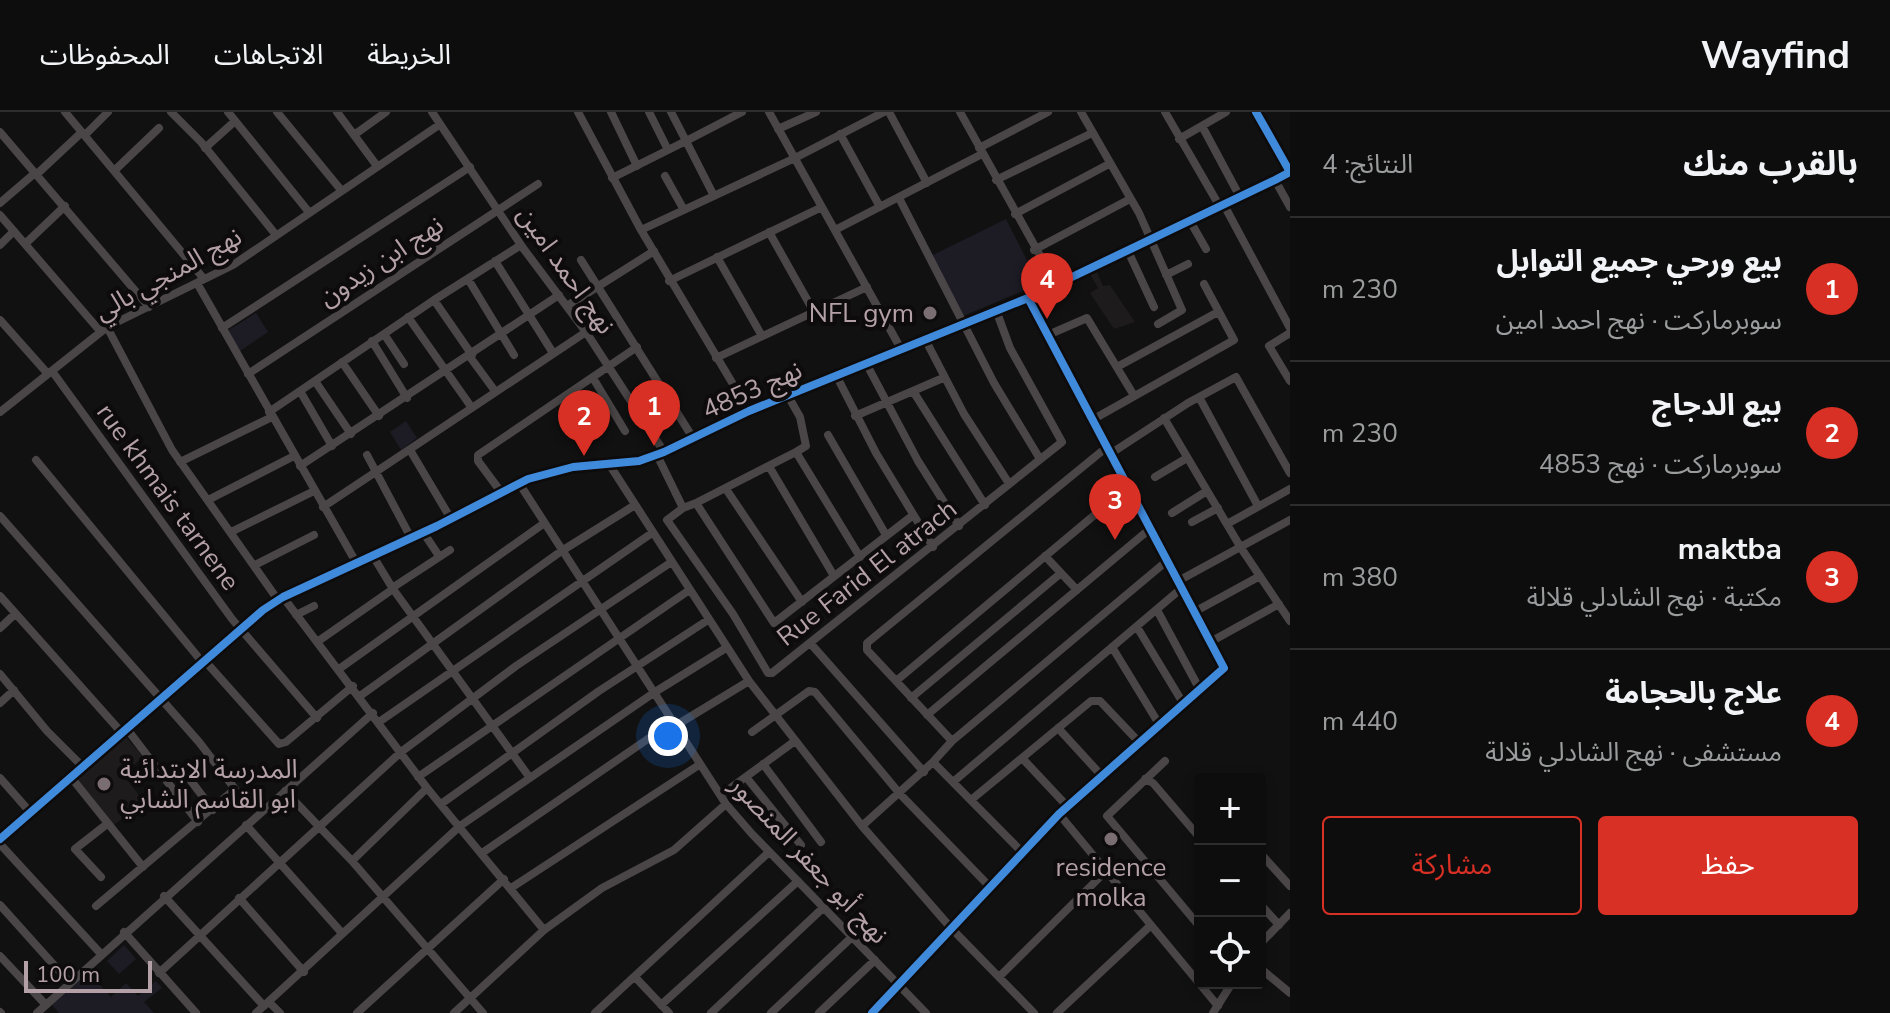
<!DOCTYPE html>
<html lang="ar">
<meta charset="utf-8">
<style>
:root{--surface:#0d0d0d;--page:#161616;--text:#f1f3f6;--muted:#9a9c9d;--line:#2d2d2e;--accent:#d93025}
body{margin:0;font-family:"Nunito Sans","Noto Sans Arabic",sans-serif;background:var(--page);color:var(--text);direction:rtl}
.controls{position:absolute;right:24px;bottom:24px;display:grid;overflow:hidden;border-radius:8px;box-shadow:0 4px 12px #0003}
.controls button{width:72px;height:72px;display:grid;place-items:center;padding:0;border:0;border-bottom:2px solid var(--line);background:var(--surface);color:var(--text);font:40px sans-serif}
.scale{position:absolute;left:24px;bottom:20px;width:128px;box-sizing:border-box;padding-left:8px;border:4px solid #b4a0a7;border-top:0;font-size:22px;line-height:28px;white-space:nowrap;color:#b4a0a7;-webkit-text-stroke:6px #0d0b0b;paint-order:stroke}
.you{position:absolute;left:668px;top:624px;width:28px;height:28px;margin:-20px;border:6px solid #fff;border-radius:50%;background:#1a73e8;box-shadow:0 0 0 12px #1a73e833}
.badge{display:grid;place-items:center;width:52px;height:52px;border-radius:50%;background:var(--accent);color:#fff;font-size:26px;font-weight:700}
.pin{position:absolute;translate:-50% -66px;filter:drop-shadow(0 2px 4px #0008)}
.pin::after{content:'';position:absolute;top:42px;width:28px;height:24px;background:inherit;clip-path:polygon(0 0,100% 0,50% 100%)}
.list{margin:0;padding:0;list-style:none}
h2{display:flex;justify-content:space-between;align-items:center;height:104px;margin:0;padding:0 32px;font-size:34px}
h2 small{font-size:26px;font-weight:400;color:var(--muted)}
.list li{display:grid;grid-template-columns:52px 1fr auto;gap:24px;align-items:center;box-sizing:border-box;height:144px;padding:0 32px;border-top:2px solid var(--line)}
.list b{display:block;font-size:30px;white-space:nowrap}
.list p{margin:0;font-size:26px;white-space:nowrap;color:var(--muted)}
.list em{font-size:26px;font-style:normal;color:var(--muted)}
.actions{display:flex;gap:16px;padding:24px 32px}
.actions a{flex:1;padding:18px 0;border:2px solid var(--accent);border-radius:8px;text-align:center;font-size:28px;color:var(--accent)}
.actions .main{background:var(--accent);color:#fff}
.icon{flex:none;width:44px;height:44px;fill:none;stroke:currentColor;stroke-width:2;stroke-linecap:round;stroke-linejoin:round}
.map{position:relative;flex:none;width:1290px;height:901px;overflow:hidden;direction:ltr}
header{display:flex;align-items:center;gap:48px;box-sizing:border-box;height:112px;padding:0 40px;background:var(--surface);border-bottom:2px solid var(--line)}
header strong{font-size:38px}
nav{display:flex;gap:44px;margin-inline-start:auto;font-size:28px}
main{display:flex}
aside{flex:1;background:var(--surface)}
.map>svg:first-child{display:block}
.built{fill:#1d1b1b}
.green{fill:#1d1c25}
.lines{fill:none;stroke-linecap:round;stroke-linejoin:round}
.minor{stroke:#4a4546;stroke-width:8}
.cycleway-casing{stroke:#0d0b0b;stroke-width:13}
.cycleway{stroke:#408adc;stroke-width:8}
.poi-dot{fill:#7b6e72;stroke:#0d0b0b;stroke-width:3}
.labels{text-anchor:middle;dominant-baseline:central;stroke-width:8;stroke-linejoin:round;paint-order:stroke}
.street-label{font-size:26px;fill:#b4a0a7;stroke:#0d0b0b}
.poi-label{font-size:26px;fill:#b4a0a7;stroke:#0d0b0b;text-anchor:end}
</style>
<header>
<strong>Wayfind</strong>
<nav><a>الخريطة</a><a>الاتجاهات</a><a>المحفوظات</a></nav>
</header>
<main>
<aside>
<h2>بالقرب منك<small>النتائج: 4</small></h2>
<ul class="list">
<li><span class="badge">1</span><div><b>بيع ورحي جميع التوابل</b><p>سوبرماركت · نهج احمد امين</p></div><em>230 m</em></li>
<li><span class="badge">2</span><div><b>بيع الدجاج</b><p>سوبرماركت · نهج 4853</p></div><em>230 m</em></li>
<li><span class="badge">3</span><div><b>maktba</b><p>مكتبة · نهج الشادلي قلالة</p></div><em>380 m</em></li>
<li><span class="badge">4</span><div><b>علاج بالحجامة</b><p>مستشفى · نهج الشادلي قلالة</p></div><em>440 m</em></li>
</ul>
<div class="actions"><a class="main">حفظ</a><a>مشاركة</a></div>
</aside>
<div class="map">
<svg width="1290" height="901" viewBox="0 0 1290 901">
<rect width="100%" height="100%" fill="#111"/>
<path class="built" d="M1097,160L1103,174L1110,173L1135,210L1114,217L1090,181L1098,176L1090,162Z
M126,625L143,645L123,662L144,690L114,713L75,669Z"/>
<path class="green" d="M1006,107L1039,172L963,204L931,144Z
M256,201L268,220L240,239L227,219Z
M406,309L417,326L401,338L390,320Z
M124,833L136,847L119,862L107,849Z
M88,860L111,885L126,871L138,884L156,869L162,876L144,890L154,901H59L52,893Z"/>
<g class="lines">
<path class="minor" d="M65,0L204,167
M171,0L201,30L276,123
M228,0L308,99
M277,0L341,78
M337,0L377,54
M432,0L523,136L586,220L664,340
M578,0L641,118
M611,0L637,54
M649,0L668,38
M671,0L686,29L742,0
M769,0L901,237
M889,0L927,71
M960,0L1056,172
M1081,0L1139,101L1182,198L1158,212
M1165,0L1220,95
M1202,14L1240,85
M778,17L816,0
M0,20L149,195
M840,22L880,95
M85,23L108,0
M354,23L386,0
M1179,27L1226,0
M205,36L235,9
M979,36L1048,0
M115,58L159,16
M37,62L82,20
M665,64L684,98
M612,66L686,29L714,84
M996,68L1092,21
M1275,68L1290,95
M899,86L994,271L1040,347
M0,91L35,61
M1224,93L1290,216
M1015,102L1109,52
M0,103L100,219
M1190,109L1206,137
M835,118L982,42
M769,120L814,200
M25,132L65,94
M0,133L14,119
M1034,138L1130,87
M1128,139L1154,195
M717,145L762,224
M581,148L693,326
M495,149L553,241
M1166,163L1188,152
M468,167L514,243
M669,169L822,95
M197,171L357,452
M434,188L472,243
M567,194L654,139
M408,205L472,296
M0,208L48,262
M107,215L172,338L278,488
M222,216L470,55
M1290,221L1269,234L1290,269
M384,222L404,252
M1048,223L1087,206L1133,282
M925,227L964,302L1008,370
M372,229L407,286
M470,245L495,279
M716,246L867,175
M342,250L379,304
M866,251L918,349L959,414
M1117,255L1218,200
M52,259L232,507L317,606
M248,262L538,72
M836,263L876,341L933,435
M593,266L625,319
M315,269L351,322
M300,279L332,334
M913,279L985,393
M787,282L800,305L806,334L796,340L860,445
M1199,285L1258,394
M565,286L577,310
M749,299L641,118L795,46L884,0
M0,300L107,215L233,153L439,13
M269,300L434,188L521,133
M855,304L943,266
M1164,306L1241,436L1290,509
M1092,308L1234,228L1204,172
M828,323L886,423
M410,338L451,407
M1110,342L1188,291L1236,265L1290,361
M367,343L411,426
M657,343L683,396L667,408L733,502L768,561H772L1062,330L1010,236L996,198
M36,348L203,551
M180,350L272,305
M609,352L749,569L862,714
M300,354L559,183
M770,356L834,464
M1155,365L1187,346
M519,371L726,692L752,722L926,901
M726,377L802,490
M501,380L478,349V343L637,235
M208,388L294,344
M696,391L796,340
M323,395L586,220
M683,396L696,391L774,511L912,404
M1172,401L1207,379
M0,404L199,630L235,677L96,794
M1192,410L1218,396
M1227,412L1290,377
M231,420L314,379
M423,420L439,444
M373,444L393,477L530,666
M1045,444L1077,478
M255,453L314,423
M1180,468L1290,408
M392,476L450,438
M0,484L122,621
M283,485L427,676L544,818L602,776L674,738L726,692
M1157,498L1200,578
M1196,499L1260,464
M296,503L314,494
M1137,515L1183,591
M0,516L15,502
M1212,529L1279,492
M317,530L393,477
M811,532L924,660
M1112,535L1159,612
M205,549L279,632L286,630L353,574
M339,557L543,412
M0,562L47,619L83,655
M896,569L1128,375
M360,584L560,440L635,393
M911,586L1061,461
M0,591L14,578
M927,603L1151,416
M379,610L652,421
M675,614L749,569
M1058,616L1101,663
M127,617L198,710
M752,620L809,579L815,580L900,682L990,775
M952,629L867,538V531L1107,335
M1022,646L1067,694
M1165,649L1107,704L1200,815
M933,650L952,629L1168,448
M763,652L821,730
M70,664L143,755
M418,665L688,479
M746,665L801,733
M0,666L30,700
M1145,667L1153,671L1200,726
M191,669L213,698
M953,670L1183,475
M285,679L352,749L483,901
M721,683L795,629
M971,688L1091,589H1100L1138,629
M441,692L599,579L708,508
M1059,702L1218,894
M246,713L341,820
M0,727L263,498L283,485L437,414L528,367L573,355L639,349L664,340L749,299L1028,186L1275,68L1290,60L1256,0
M0,732L101,842
M1022,740L933,650L862,714L951,816L1034,901
M482,741L674,609
M1260,741L1290,774
M352,749L427,676
M101,765L75,737L107,712
M511,776L699,653
M164,784L264,894
M239,786L304,860
M1260,792L1279,813
M0,793L70,871
M124,820L196,901
M1260,832L1290,801
M0,844L46,893
M1260,856L1290,881
M159,861L401,640L516,554L670,451
M635,865L669,901
M999,865L1107,758
M269,890L280,901
M661,893L798,769
M0,900L1,901
M37,901L373,601
M256,901L460,714L655,580L726,536
M357,901L504,767
M454,901L544,818
M595,901L769,740
M711,901L824,795
M771,901L852,825
M819,901L875,848
M872,901L1059,702L1224,556L1028,186
M1057,901L1150,814
M1213,901L1232,871"/>
<g class="cycleway-casing">
<path id="cycleway" d="M0,727L263,498L283,485L437,414L528,367L573,355L639,349L664,340L749,299L1028,186L1275,68L1290,60L1256,0
M872,901L1059,702L1224,556L1028,186"/>
</g>
<use href="#cycleway" class="cycleway"/>
</g>
<g class="poi-dot">
<circle cx="930" cy="201" r="8"/>
<circle cx="104" cy="672" r="8"/>
<circle cx="1111" cy="727" r="8"/>
</g>
<g class="labels">
<g class="street-label">
<text transform="translate(381 149) rotate(-33)">نهج ابن زيدون</text>
<text transform="translate(566 158) rotate(55)">نهج احمد امين</text>
<text transform="translate(168 162) rotate(-29)">نهج المنجي بالي</text>
<text transform="translate(752 278) rotate(-24)">نهج 4853</text>
<text transform="translate(168 385) rotate(54)">rue khmais tarnene</text>
<text transform="translate(867 461) rotate(-38)">Rue Farid El atrach</text>
<text transform="translate(809 748) rotate(47)">نهج أبو جعفر المنصور</text>
</g>
<g class="poi-label">
<text x="914" y="201">NFL gym</text>
<text x="120" y="657" text-anchor="start">المدرسة الابتدائية<tspan x="120" dy="30">ابو القاسم الشابي</tspan></text>
<text x="1111" y="755" text-anchor="middle">residence<tspan x="1111" dy="30">molka</tspan></text>
</g>
</g>
</svg>
<div class="controls">
<button>+</button>
<button>−</button>
<button><svg class="icon" aria-label="locate" viewBox="0 0 24 24"><circle cx="12" cy="12" r="6"/><path d="M12 2v4M12 18v4M2 12h4M18 12h4"/></svg></button>
</div>
<div class="scale">100 m</div>
<div class="you"></div>
<div class="pin badge" style="left:654px;top:334px">1</div>
<div class="pin badge" style="left:584px;top:344px">2</div>
<div class="pin badge" style="left:1115px;top:428px">3</div>
<div class="pin badge" style="left:1047px;top:207px">4</div>
</div>
</main>
